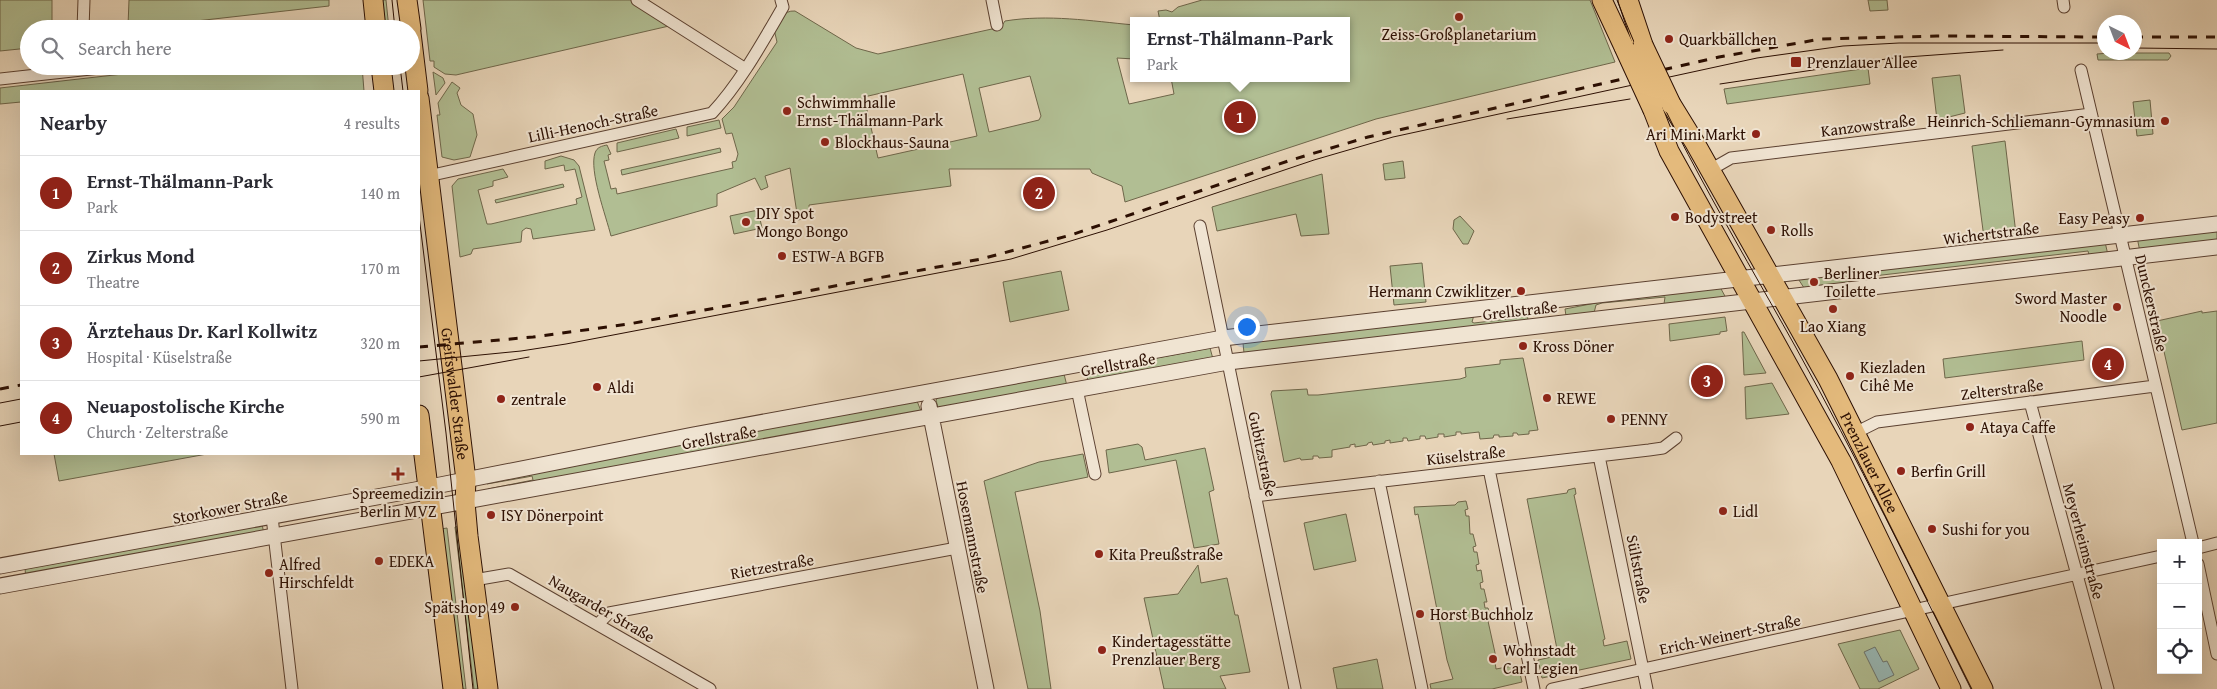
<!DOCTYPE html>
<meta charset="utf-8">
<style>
:root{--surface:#fff;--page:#f2f2f3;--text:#2b2b33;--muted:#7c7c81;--line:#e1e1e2;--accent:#8f2418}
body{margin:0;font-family:"Gentium Book Plus",serif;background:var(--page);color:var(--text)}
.controls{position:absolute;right:15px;bottom:15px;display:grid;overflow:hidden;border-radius:0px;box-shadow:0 5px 20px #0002}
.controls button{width:45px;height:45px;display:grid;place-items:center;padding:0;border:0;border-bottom:1px solid var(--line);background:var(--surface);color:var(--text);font:25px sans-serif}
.compass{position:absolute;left:2097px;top:15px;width:45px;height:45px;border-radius:50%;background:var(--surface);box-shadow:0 5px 20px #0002;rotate:138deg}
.you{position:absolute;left:1246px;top:326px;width:18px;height:18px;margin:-12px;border:4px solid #fff;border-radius:50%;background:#1a73e8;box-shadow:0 0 0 8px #1a73e833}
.badge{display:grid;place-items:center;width:32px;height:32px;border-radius:50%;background:var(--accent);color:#fff;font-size:16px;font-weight:700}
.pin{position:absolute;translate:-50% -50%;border:2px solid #fff;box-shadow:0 1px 5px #0006}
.popup{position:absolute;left:1130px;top:17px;width:220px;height:65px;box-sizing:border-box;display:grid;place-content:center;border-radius:0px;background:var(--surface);filter:drop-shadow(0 1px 4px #0005);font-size:16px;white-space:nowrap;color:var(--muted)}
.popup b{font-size:19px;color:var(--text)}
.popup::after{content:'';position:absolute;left:50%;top:100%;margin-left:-10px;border:10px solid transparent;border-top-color:var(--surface)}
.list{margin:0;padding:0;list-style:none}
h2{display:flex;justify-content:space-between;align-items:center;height:65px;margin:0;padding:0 20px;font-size:21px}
h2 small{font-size:16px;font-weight:400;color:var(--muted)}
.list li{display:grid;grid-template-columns:32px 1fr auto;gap:15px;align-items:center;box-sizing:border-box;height:75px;padding:0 20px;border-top:1px solid var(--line)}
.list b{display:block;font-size:19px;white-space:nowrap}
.list p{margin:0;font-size:16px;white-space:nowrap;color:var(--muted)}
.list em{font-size:16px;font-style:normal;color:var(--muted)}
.icon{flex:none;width:28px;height:28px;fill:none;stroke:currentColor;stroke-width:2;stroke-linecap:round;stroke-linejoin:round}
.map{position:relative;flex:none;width:2217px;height:689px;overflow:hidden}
.search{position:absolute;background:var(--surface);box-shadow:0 5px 20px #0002;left:20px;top:20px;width:400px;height:55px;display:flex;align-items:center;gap:12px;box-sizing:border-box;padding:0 18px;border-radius:28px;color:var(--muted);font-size:19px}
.panel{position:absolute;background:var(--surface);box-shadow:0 5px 20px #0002;left:20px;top:90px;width:400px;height:365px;border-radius:0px}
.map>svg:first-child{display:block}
.green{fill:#b1be93;stroke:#6e664a;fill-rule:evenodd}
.water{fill:#98b8b5;stroke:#6d746d}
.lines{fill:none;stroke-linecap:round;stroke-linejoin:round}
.minor-casing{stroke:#5b4030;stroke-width:13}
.tertiary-casing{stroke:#5b4030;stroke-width:17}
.primary-casing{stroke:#2c0f02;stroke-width:21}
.minor{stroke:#f0e4d2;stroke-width:11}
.tertiary{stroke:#f0e4d2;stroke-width:15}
.primary{stroke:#e4ba7c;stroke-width:19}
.tram{stroke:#2c0f02;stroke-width:1}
.rail{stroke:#2c0f02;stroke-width:3;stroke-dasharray:9 9;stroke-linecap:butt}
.primary-bridge-casing{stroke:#2c0f02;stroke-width:21;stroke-linecap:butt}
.primary-bridge{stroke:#e4ba7c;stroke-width:19}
.poi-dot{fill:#8f2418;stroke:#f0e4d2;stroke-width:2}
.labels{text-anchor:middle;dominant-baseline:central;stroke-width:4;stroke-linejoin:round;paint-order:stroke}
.poi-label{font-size:16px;fill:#2c0f02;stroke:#f0e4d2;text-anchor:start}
.street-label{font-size:16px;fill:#2c0f02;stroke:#f0e4d2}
</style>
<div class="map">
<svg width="2217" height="689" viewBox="0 0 2217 689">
<rect width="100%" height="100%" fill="#e8d5b9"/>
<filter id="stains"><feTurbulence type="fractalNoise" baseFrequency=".004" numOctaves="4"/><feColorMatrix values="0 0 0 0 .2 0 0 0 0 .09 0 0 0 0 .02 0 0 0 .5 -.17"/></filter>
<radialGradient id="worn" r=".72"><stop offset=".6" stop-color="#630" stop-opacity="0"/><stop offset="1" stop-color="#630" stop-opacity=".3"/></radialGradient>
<path class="green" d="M0,0H52V29H29V48L0,51Z
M129,0H329V6L196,21V23L131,29L128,26Z
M379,0H386L389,29H382Z
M423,0H632L669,26L456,75L445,74L434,67V61H430Z
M1202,0H1590L1615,62L1376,119L1125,202L1122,186L1092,173L1090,169H949L951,186L809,205L810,217L798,220L790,168L765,176L768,187L761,190L755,178L717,194V206L611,236C606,216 589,171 595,153C597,147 602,146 607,145L611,154L608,155L609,160L604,161L611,189L616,188L617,194L733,168L732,162L736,161L738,154L732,133L726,134L722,119L734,107L777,42L774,29C779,21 783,10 795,11L856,48L878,54L1001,27L1005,21C1048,14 1091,21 1134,25V59L1117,58L1129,104L1174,94L1171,78H1346V21H1160L1158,11L1166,10L1172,12L1178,7ZM963,74L977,136L878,158L864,97ZM1030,76L1041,116L1039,120L989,132L979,88Z
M1868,0H1887L1888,10L1870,11Z
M2110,53H2169L2171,56L2168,60H2098L2097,54Z
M193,66H362L364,91H21V102L0,104V88Z
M1868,68L1870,84L1727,104L1724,89Z
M433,72L443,78L445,83L436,95Z
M1960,75L1965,113L1937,120L1932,78Z
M452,82L460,88L457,93L461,105L473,114L477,135L470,157L454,160L442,157L437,115H440L438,103Z
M2150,100L2153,134L2137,136L2133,102Z
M719,120L721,128L687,136V127Z
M676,129L679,138L617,152V143Z
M2005,141L2016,234L1984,238L1972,146Z
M720,148L721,152L622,175L621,170Z
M561,156L574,160L579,166L595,230L533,239L531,229L526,228L522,231L521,242L473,249L471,254L460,257L452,186L458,179L503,169L508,177L493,181V186L478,190L487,224H491L577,204L576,199L582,197L575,169L565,171L564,165L545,169V161Z
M1403,161L1405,178L1385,180L1383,164Z
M1322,174L1329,234L1301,236L1296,214L1217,231L1212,207Z
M563,184L564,187L496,203L495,200Z
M758,210L762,228L734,234L730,216Z
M1460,216L1474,231L1468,244H1463L1453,229L1454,220Z
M2217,228V243L2140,252L2137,237Z
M2105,242L2108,255L1806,291L1797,277ZM2088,251L2089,255L1849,282L1848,279Z
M1422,263L1426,302L1394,305L1390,266Z
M1061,271L1069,310L1010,322L1003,282Z
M1720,287L1726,298L1664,304L1665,297L1602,303L1596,305L1594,313L1566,316L1565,309L1616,299Z
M1527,310L1528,321L1244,353L1243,343L1474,315L1472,322L1474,323L1517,318L1520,311Z
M2202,311V313L2217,311V423L2182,430L2157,321Z
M1725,317L1727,331L1720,332V334L1670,341L1669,324Z
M1742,332H1744L1766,373L1744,375Z
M2082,341L2084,360L1945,378L1943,359Z
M1210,348L1213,359L1088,382L1086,371Z
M1523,358L1538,430L1529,431V434L1518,435L1517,433H1513V436L1499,437V435H1494L1493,438L1480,439L1479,432L1461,434V432H1456V435L1444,437V434H1438V437L1426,439L1425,436H1420V439L1408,441L1407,438H1403V441L1390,443V440L1385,441V443L1373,445L1372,442L1368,443L1367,445L1355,447V444L1350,445V447L1332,450V457L1319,458L1318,456H1313V459L1301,460L1300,458L1284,462L1271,394L1272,391L1307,389L1308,395H1318L1460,379L1466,377L1465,368L1500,364V360Z
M1064,374L1067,386L938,408L936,400L938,397Z
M1772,383L1789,414L1746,419L1745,387Z
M917,401L921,411L489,492L488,489L533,480L532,476L527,477L487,484V482L524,473Z
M1138,444L1142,447L1145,460L1205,448L1214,490L1209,492L1219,544L1194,548L1176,460L1109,473L1106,450Z
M54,454H207L59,481Z
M1083,454L1088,477L1015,492L1040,611L1051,689H1028L984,481L1039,462Z
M1575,488L1576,494L1574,495L1605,639L1603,640L1604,646L1627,641L1631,659L1542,678L1538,660L1561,655L1560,648L1557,649L1527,499L1567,493L1568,490Z
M1466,501L1468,509L1465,510L1466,516H1469L1470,534H1473L1476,546L1473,547L1474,552H1477L1479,564L1476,565L1477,571L1481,570L1483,582L1480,583L1481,589H1484L1487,602H1484L1485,608H1488L1491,620L1488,621L1497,662H1495L1496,669L1518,665L1522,682L1492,689H1431L1430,684L1453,679L1447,660L1418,514L1415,515L1414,507L1455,505L1458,502Z
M1346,514L1356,561L1314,570L1304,523Z
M262,524L264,534L26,578L25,569Z
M461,526L481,689H474L455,527Z
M447,528L466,689H459L441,529Z
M1198,565L1201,583L1227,578L1235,615H1238L1250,672L1220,676L1226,689H1164L1144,598L1178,594Z
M1900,630L1919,669L1878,689H1860L1838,644Z
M1377,659L1383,689H1337L1333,668Z"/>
<path class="water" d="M1875,647L1883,662L1887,661L1894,675L1879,682L1864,652Z"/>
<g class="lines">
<g class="minor-casing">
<path id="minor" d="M637,0L744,68
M992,0L997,25
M2063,0L2064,7
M83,29L84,0
M2081,70L2193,543
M0,79L118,66
M1710,170L1731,158L2091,114
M428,176L712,113C740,83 762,43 783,7L781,0
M1200,226L1295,689
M1077,389L1095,474
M2030,402L2108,689
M1855,433L1877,422L2155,386
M1599,456L1647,689
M1489,469L1534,689
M1379,481L1422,689
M1255,496L1649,450L1663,448L1676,438
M272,517L292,689
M2198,548L2217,543
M2198,564L2217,654
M474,580L509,574L710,689
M598,624L609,613L957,548
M1552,689L2161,556"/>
</g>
<g class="tertiary-casing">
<path id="tertiary" d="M929,406L986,689
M0,566L415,490L693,435L1223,338L2217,224
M0,586L1228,362L2217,247"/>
</g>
<g class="primary-casing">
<g id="primary">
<path d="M373,0L376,29"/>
<path d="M407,0L411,29"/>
<path d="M1602,0L1624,47"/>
<path d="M1628,0L1643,45"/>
<path d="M411,33L418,91"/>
<path d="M381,66L384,91"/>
<path id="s1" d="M419,98L466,480L465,502L468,536L488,689"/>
<path id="s2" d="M1671,104L1695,143L1828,379L1983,689"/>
<path d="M1653,110L1669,151L1841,461L1951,689"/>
<path d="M419,415L453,689"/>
</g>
</g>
<use href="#minor" class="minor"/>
<use href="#tertiary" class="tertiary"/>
<use href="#primary" class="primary"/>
<path class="tram" d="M392,0L395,29
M1617,0C1663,121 1732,233 1795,346C1857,458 1914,574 1971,689
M2134,48L2217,49
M400,66L403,91
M1720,84L1893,58L2003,50
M1507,119L1630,99
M419,216L446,433L473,689
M419,361L521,351L566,344L1011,259L1107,230L1314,160L1393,137L1757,58L1843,46L1899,43H2104
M419,377L529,357
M0,403L21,399
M0,426L21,422"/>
<path class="rail" d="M2134,37H2217
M419,347L533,337L629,324L981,259L1071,235L1288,161L1368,137L1719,57L1821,39L1937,36L2104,37
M0,389L21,385"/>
<g class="primary-bridge-casing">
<path id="primary-bridge" d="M1643,45L1671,104
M1624,47L1653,110"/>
</g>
<use href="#primary-bridge" class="primary-bridge"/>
</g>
<g class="poi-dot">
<circle cx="1459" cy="17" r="5"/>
<circle cx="1669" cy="39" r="5"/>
<rect x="1790" y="56" width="12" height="12" rx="2.5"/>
<circle cx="787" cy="111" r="5"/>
<circle cx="2165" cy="121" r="5"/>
<circle cx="1756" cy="134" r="5"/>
<circle cx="825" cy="142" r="5"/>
<circle cx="1675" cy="217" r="5"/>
<circle cx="2140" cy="218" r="5"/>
<circle cx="746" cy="222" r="5"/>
<circle cx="1771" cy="230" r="5"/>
<circle cx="782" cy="256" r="5"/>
<circle cx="1814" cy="282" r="5"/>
<circle cx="1521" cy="291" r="5"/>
<circle cx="2117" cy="307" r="5"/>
<circle cx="1833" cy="309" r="5"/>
<circle cx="1523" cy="346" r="5"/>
<circle cx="1850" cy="376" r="5"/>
<circle cx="597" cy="387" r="5"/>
<circle cx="1547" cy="398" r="5"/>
<circle cx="501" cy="399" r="5"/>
<circle cx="1611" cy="419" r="5"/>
<circle cx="1970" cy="427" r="5"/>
<circle cx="1901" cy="471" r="5"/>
<path d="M395.5 466.5h5v5h5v5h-5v5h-5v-5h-5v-5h5z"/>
<circle cx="1723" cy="511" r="5"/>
<circle cx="491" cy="515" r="5"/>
<circle cx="1932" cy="529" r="5"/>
<circle cx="1099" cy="554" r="5"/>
<circle cx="379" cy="561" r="5"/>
<circle cx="269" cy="573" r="5"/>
<circle cx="515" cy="607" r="5"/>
<circle cx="1420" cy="614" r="5"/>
<circle cx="1102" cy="650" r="5"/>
<circle cx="1493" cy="659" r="5"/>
</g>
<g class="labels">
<g class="poi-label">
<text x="1459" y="34" text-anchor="middle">Zeiss-Großplanetarium</text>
<text x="1679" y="39">Quarkbällchen</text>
<text x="1807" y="62">Prenzlauer Allee</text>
<text x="797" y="102">Schwimmhalle<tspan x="797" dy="18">Ernst-Thälmann-Park</tspan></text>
<text x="2155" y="121" text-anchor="end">Heinrich-Schliemann-Gymnasium</text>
<text x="1746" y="134" text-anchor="end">Ari Mini Markt</text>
<text x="835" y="142">Blockhaus-Sauna</text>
<text x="756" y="213">DIY Spot<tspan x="756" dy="18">Mongo Bongo</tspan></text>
<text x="1685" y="217">Bodystreet</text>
<text x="2130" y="218" text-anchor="end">Easy Peasy</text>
<text x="1781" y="230">Rolls</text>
<text x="792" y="256">ESTW-A BGFB</text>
<text x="1824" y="273">Berliner<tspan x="1824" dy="18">Toilette</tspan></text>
<text x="1511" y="291" text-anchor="end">Hermann Czwiklitzer</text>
<text x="2107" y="298" text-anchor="end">Sword Master<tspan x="2107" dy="18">Noodle</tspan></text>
<text x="1833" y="326" text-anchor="middle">Lao Xiang</text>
<text x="1533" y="346">Kross Döner</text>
<text x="1860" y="367">Kiezladen<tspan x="1860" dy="18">Cihê Me</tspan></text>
<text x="607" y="387">Aldi</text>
<text x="1557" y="398">REWE</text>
<text x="511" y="399">zentrale</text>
<text x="1621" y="419">PENNY</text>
<text x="1980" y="427">Ataya Caffe</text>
<text x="1911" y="471">Berfin Grill</text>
<text x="398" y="493" text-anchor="middle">Spreemedizin<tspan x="398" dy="18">Berlin MVZ</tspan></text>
<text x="1733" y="511">Lidl</text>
<text x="501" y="515">ISY Dönerpoint</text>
<text x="1942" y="529">Sushi for you</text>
<text x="1109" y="554">Kita Preußstraße</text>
<text x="389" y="561">EDEKA</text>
<text x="279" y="564">Alfred<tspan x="279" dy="18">Hirschfeldt</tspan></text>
<text x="505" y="607" text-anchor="end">Spätshop 49</text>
<text x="1430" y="614">Horst Buchholz</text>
<text x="1112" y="641">Kindertagesstätte<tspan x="1112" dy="18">Prenzlauer Berg</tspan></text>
<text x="1503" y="650">Wohnstadt<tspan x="1503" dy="18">Carl Legien</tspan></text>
</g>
<g class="street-label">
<text transform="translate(593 123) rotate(-12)">Lilli-Henoch-Straße</text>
<text transform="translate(1868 125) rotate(-7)">Kanzowstraße</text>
<text transform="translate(1991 233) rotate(-7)">Wichertstraße</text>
<text transform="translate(2152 303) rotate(77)">Dunckerstraße</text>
<text transform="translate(1520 310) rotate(-6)">Grellstraße</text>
<text transform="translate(1118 364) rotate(-10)">Grellstraße</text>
<text transform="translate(2002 389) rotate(-7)">Zelterstraße</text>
<text stroke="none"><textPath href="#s1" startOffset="298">Greifswalder Straße</textPath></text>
<text transform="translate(719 437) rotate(-10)">Grellstraße</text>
<text transform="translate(1263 454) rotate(78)">Gubitzstraße</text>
<text transform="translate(1466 455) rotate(-6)">Küselstraße</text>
<text stroke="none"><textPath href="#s2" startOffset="410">Prenzlauer Allee</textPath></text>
<text transform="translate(230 507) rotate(-11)">Storkower Straße</text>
<text transform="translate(973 537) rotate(79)">Hosemannstraße</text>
<text transform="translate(2084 541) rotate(75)">Meyerheimstraße</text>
<text transform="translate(772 566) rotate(-10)">Rietzestraße</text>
<text transform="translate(1639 569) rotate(79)">Sültstraße</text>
<text transform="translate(602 608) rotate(30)">Naugarder Straße</text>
<text transform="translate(1730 634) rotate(-12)">Erich-Weinert-Straße</text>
</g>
</g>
<rect width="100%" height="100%" filter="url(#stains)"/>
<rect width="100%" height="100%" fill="url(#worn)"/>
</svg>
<div class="controls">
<button>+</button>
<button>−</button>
<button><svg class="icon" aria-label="locate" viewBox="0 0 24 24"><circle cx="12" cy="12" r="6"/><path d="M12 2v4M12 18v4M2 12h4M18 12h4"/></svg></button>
</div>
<svg class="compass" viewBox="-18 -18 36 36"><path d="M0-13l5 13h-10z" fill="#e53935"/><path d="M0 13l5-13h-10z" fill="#7c7c81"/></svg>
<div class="you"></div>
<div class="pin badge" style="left:1240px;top:117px">1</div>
<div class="popup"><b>Ernst-Thälmann-Park</b>Park</div>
<div class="pin badge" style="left:1039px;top:193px">2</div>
<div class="pin badge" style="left:1707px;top:381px">3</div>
<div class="pin badge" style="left:2108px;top:364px">4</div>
<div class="search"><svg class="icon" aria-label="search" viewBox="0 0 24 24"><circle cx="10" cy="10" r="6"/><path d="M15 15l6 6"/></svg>Search here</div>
<section class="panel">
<h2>Nearby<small>4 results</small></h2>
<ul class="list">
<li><span class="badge">1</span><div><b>Ernst-Thälmann-Park</b><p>Park</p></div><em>140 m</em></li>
<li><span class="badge">2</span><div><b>Zirkus Mond</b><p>Theatre</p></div><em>170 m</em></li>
<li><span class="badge">3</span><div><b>Ärztehaus Dr. Karl Kollwitz</b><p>Hospital · Küselstraße</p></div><em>320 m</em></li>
<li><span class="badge">4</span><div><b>Neuapostolische Kirche</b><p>Church · Zelterstraße</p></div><em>590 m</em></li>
</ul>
</section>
</div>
